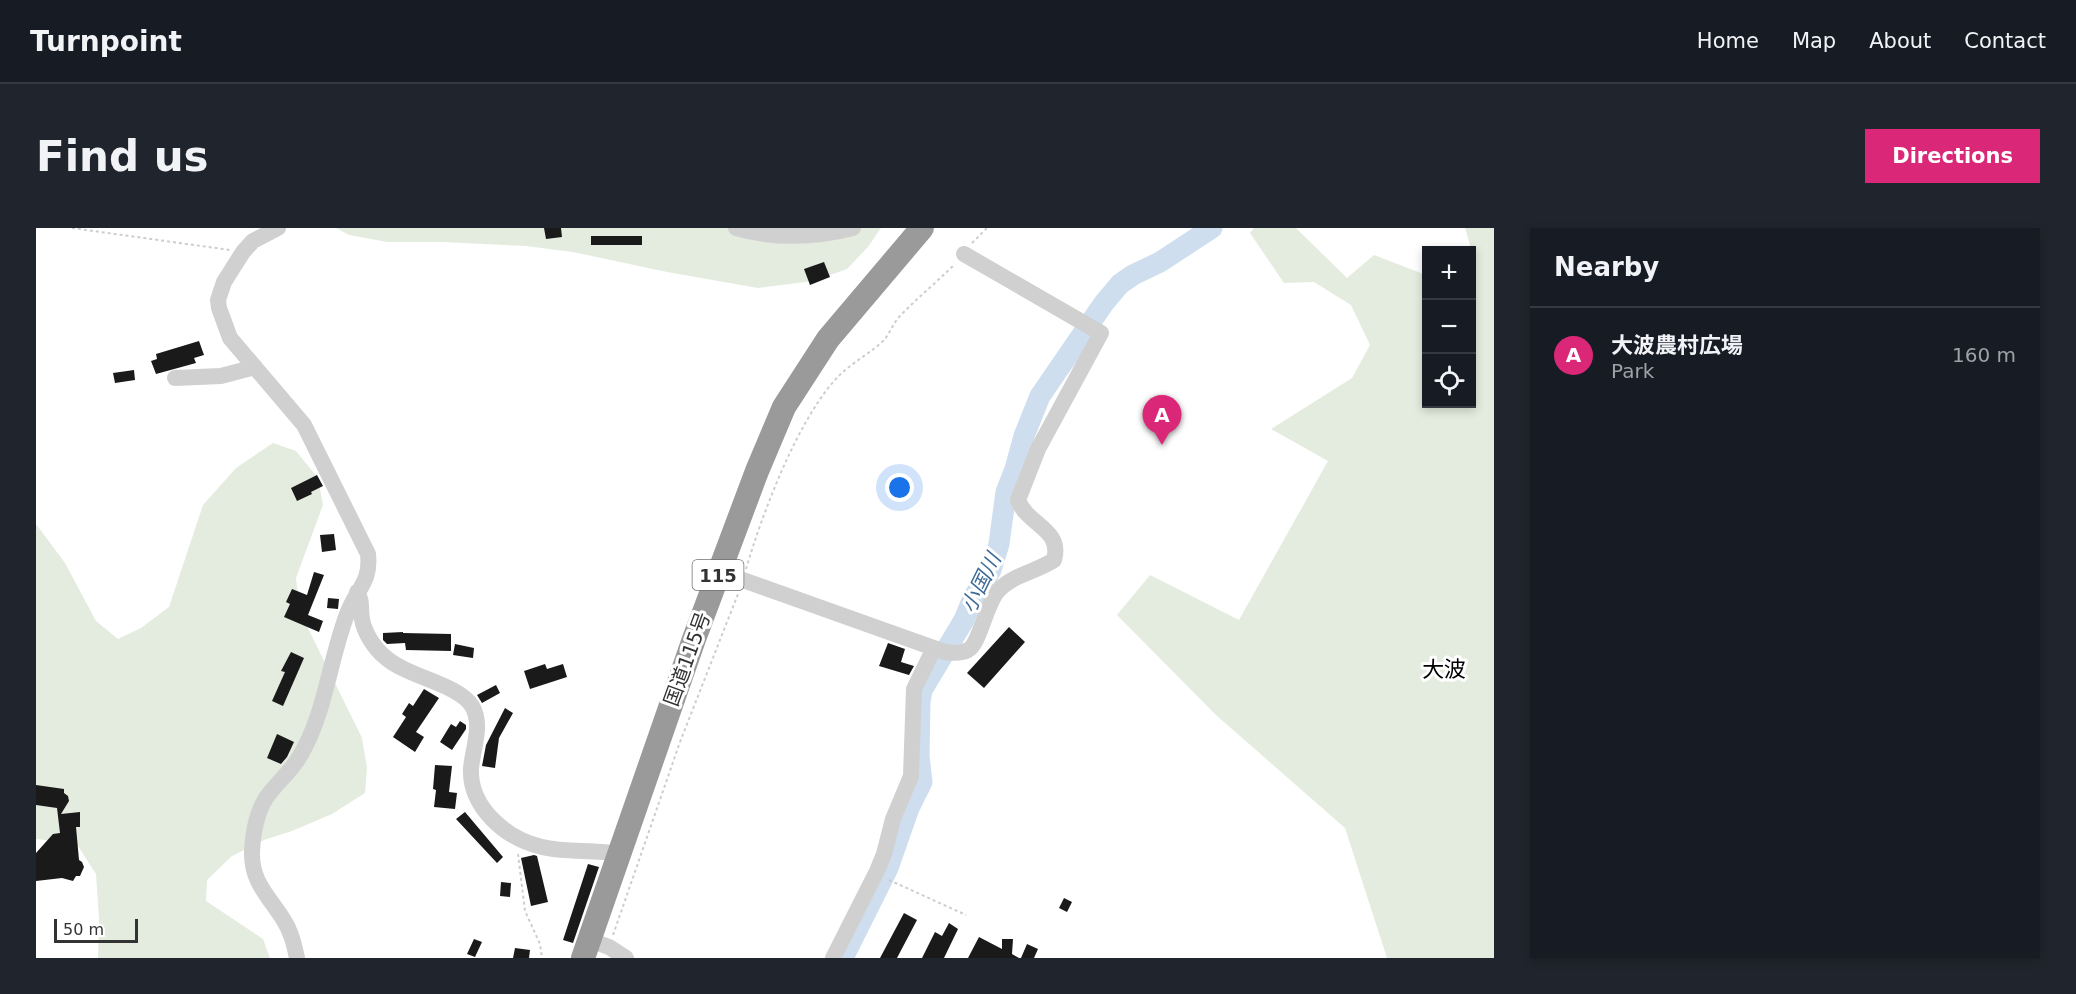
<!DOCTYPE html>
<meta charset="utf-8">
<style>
:root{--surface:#171b24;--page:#20242c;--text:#f1f3f6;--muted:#9ea1a6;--line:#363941;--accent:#db2777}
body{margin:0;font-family:"DejaVu Sans","Noto Sans JP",sans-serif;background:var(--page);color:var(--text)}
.controls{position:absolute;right:18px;top:18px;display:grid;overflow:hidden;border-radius:0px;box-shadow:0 3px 9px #0003}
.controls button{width:54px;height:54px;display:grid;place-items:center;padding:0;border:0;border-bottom:2px solid var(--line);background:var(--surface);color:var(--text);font:30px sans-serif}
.scale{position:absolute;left:18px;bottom:15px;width:84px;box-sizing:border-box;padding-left:6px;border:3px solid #333;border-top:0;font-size:16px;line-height:21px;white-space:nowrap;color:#333;-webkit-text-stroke:4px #fff;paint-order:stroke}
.you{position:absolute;left:864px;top:260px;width:21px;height:21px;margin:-15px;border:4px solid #fff;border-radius:50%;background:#1a73e8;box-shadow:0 0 0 9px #1a73e833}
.badge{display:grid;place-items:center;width:39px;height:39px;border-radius:50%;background:var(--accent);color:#fff;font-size:20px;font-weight:700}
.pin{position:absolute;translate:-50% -50px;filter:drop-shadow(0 2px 3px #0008)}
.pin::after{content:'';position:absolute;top:32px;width:21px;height:18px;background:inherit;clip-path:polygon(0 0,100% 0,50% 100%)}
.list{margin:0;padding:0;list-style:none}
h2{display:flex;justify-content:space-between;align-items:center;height:78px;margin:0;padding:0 24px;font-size:26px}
h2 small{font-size:20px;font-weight:400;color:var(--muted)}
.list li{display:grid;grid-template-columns:39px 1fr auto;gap:18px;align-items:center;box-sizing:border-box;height:96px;padding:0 24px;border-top:2px solid var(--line)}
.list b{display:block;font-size:22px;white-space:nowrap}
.list p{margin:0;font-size:20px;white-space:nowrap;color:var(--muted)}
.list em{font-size:20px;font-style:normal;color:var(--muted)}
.icon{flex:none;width:33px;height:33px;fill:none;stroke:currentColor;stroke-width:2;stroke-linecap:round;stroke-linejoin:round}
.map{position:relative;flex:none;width:1458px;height:730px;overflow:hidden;border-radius:0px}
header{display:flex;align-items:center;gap:36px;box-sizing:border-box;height:84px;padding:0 30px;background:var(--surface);border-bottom:2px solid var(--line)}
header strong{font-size:28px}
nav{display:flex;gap:33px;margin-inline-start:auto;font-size:21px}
.intro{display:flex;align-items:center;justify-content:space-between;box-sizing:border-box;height:144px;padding:0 36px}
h1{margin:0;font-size:42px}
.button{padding:15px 27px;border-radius:0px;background:var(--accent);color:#fff;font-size:21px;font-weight:700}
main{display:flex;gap:36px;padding:0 36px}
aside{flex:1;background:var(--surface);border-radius:0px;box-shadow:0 3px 9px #0003}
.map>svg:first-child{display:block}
.green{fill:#e4ecdf}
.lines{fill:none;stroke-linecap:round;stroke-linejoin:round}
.river{stroke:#cedeee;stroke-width:21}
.building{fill:#1a1a1a}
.path{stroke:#cdcdcd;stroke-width:2;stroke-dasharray:3 3;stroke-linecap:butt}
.minor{stroke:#d0d0d0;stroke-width:16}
.highway{stroke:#9a9a9a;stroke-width:24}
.labels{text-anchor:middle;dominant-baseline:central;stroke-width:6;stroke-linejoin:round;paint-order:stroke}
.shield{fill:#fff;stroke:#707070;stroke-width:1.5}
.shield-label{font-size:18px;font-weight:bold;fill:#333}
.street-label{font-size:20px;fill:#333;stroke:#fff}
.water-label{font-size:21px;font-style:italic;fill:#3e6b98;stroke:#fff}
.quarter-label{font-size:22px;fill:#000;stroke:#fff}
</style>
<header>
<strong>Turnpoint</strong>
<nav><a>Home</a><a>Map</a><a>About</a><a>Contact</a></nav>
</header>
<div class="intro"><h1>Find us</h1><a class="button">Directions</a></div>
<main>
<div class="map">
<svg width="1458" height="730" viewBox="0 0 1458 730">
<rect width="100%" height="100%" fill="#fff"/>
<path class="green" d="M300,0H845L832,19L811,41L777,53L722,60L631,44L537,24L490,18L406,14H351L313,7Z
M1218,0H1260L1311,50L1338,27L1390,47V176H1436V22H1432L1435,20L1429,0H1458V730H1351L1309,600L1180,487L1081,387L1114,347L1203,392L1292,233L1235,201L1316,150L1334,117L1315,77L1278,54L1248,55L1214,5Z
M237,215L260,223L282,250L287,277L260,350L264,384L326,510L331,540L329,565L296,586L256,603L228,612L196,628L171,652L170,673L227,711L234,730H62L63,690L60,646L40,615L0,611V296L29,335L60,393L82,411L105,400L133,379L167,277L200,240Z"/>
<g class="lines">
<path class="river" d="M807,730L852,640L873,580L886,554L883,528L884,474L886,462L928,392L937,370L955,342L963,316L970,264L979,241L988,208L1004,168L1068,75L1084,56L1097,47L1124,34L1176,0"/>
</g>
<path class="building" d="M508,0H525L526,9L510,11Z
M555,8H606V17H555Z
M788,34L794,49L774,57L768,41Z
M163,113L168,127L158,130L160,135L120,146L115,133L121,131L120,126Z
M98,142L99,152L79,155L77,145Z
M281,247L287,258L275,264L276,266L261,273L255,260Z
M298,306L300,322L286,324L284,307Z
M278,344L288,347L272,387L287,393L283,404L248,389L254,376L250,374L256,361L271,367Z
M292,370L303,371L302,381L291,380Z
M973,399L989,414L948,460L931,445Z
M367,404V405L415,406V423L370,422L369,415L351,416L347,412V405Z
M852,415L869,421L865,434L878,438L873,447L843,438Z
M419,416L438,420L437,430L417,427Z
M255,424L268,430L247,478L236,473L249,444L245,443Z
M509,436L511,441L527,436L531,449L494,461L488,443Z
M460,457L464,465L446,475L441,467Z
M388,461L403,470L380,504L388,509L379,524L357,509L370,489L366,486L373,475L377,478Z
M469,480L477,485L463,510L459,540L446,538L450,517Z
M424,493L430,497V501L416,522L404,514L415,496L420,499Z
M241,506L258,514L251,529L245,536L231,530Z
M399,537L416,538L413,564L421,565L419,581L398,579L400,562L397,561Z
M0,557L28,561V565L32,568L33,573L25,586L44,584V599H40L43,632L46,634L48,639L44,648H40L37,653L26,650L0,653V625L17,606L24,605L21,580L0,577Z
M429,584L467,629L461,635L420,591Z
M498,627L501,628L512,674L495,678L485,630Z
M552,636L563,639L537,715L527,712Z
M465,654L475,655L474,669L464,668Z
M1028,670L1036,674L1031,684L1023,680Z
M868,685L881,692L861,730H844Z
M913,695L922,701L908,730H886L899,704L906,708Z
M943,709L966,721V711H977L976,726L983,730H932Z
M438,711L446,714L439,729L431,726Z
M991,716L1002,721L998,730H985Z
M479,720L494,722L493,730H477Z"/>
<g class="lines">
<path class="path" d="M36,0L194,22
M936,15L951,0
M710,341C726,286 761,194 799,152C812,137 830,128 845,115C853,108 856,97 863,89C881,70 901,54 919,36
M482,626L489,683L504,716L506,730
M853,652L930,687
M577,707L644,514L702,366"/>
<path class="minor" d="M242,0L217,13L207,24L188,54L182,72L183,80L194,110L268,197L332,326C335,352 323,359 313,381C294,427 290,485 264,528C255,544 240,555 230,570C221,584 217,606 216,623C215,654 232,667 247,691C255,703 258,716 261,730
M700,0C739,11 778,10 817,0
M139,150L185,148L219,139
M707,352L909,424C916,425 925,426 932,422C943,417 950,377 961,364C975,347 1000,344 1018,332C1027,301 991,297 982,272L1002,221L1065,105L928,26
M321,364C327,373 324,381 326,391C328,404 338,420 349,429C371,449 423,456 436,478C447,496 437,520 435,540C433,580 471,611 506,619C531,625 558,621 584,626
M554,712L573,719L590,730
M797,730L841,643L848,626L857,591L875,548L878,461L898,420"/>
<path class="highway" d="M547,730L658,411L721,243L748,179L792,111L886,0"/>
</g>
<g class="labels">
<rect class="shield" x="656.5" y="332" width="51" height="30" rx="4.5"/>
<g class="shield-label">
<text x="682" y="347">115</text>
</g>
<g class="street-label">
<text transform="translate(651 431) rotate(-70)">国道115号</text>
</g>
<g class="water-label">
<text transform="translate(945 355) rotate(-64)">小国川</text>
</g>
<g class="quarter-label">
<text x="1408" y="441">大波</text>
</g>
</g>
</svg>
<div class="controls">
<button>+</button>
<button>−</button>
<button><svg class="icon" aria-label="locate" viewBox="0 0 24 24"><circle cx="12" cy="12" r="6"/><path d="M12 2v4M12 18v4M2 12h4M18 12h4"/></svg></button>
</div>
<div class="scale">50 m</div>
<div class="you"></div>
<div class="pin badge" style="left:1126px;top:217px">A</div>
</div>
<aside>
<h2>Nearby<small></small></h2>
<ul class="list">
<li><span class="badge">A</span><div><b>大波農村広場</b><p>Park</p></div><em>160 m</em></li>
</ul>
</aside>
</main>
